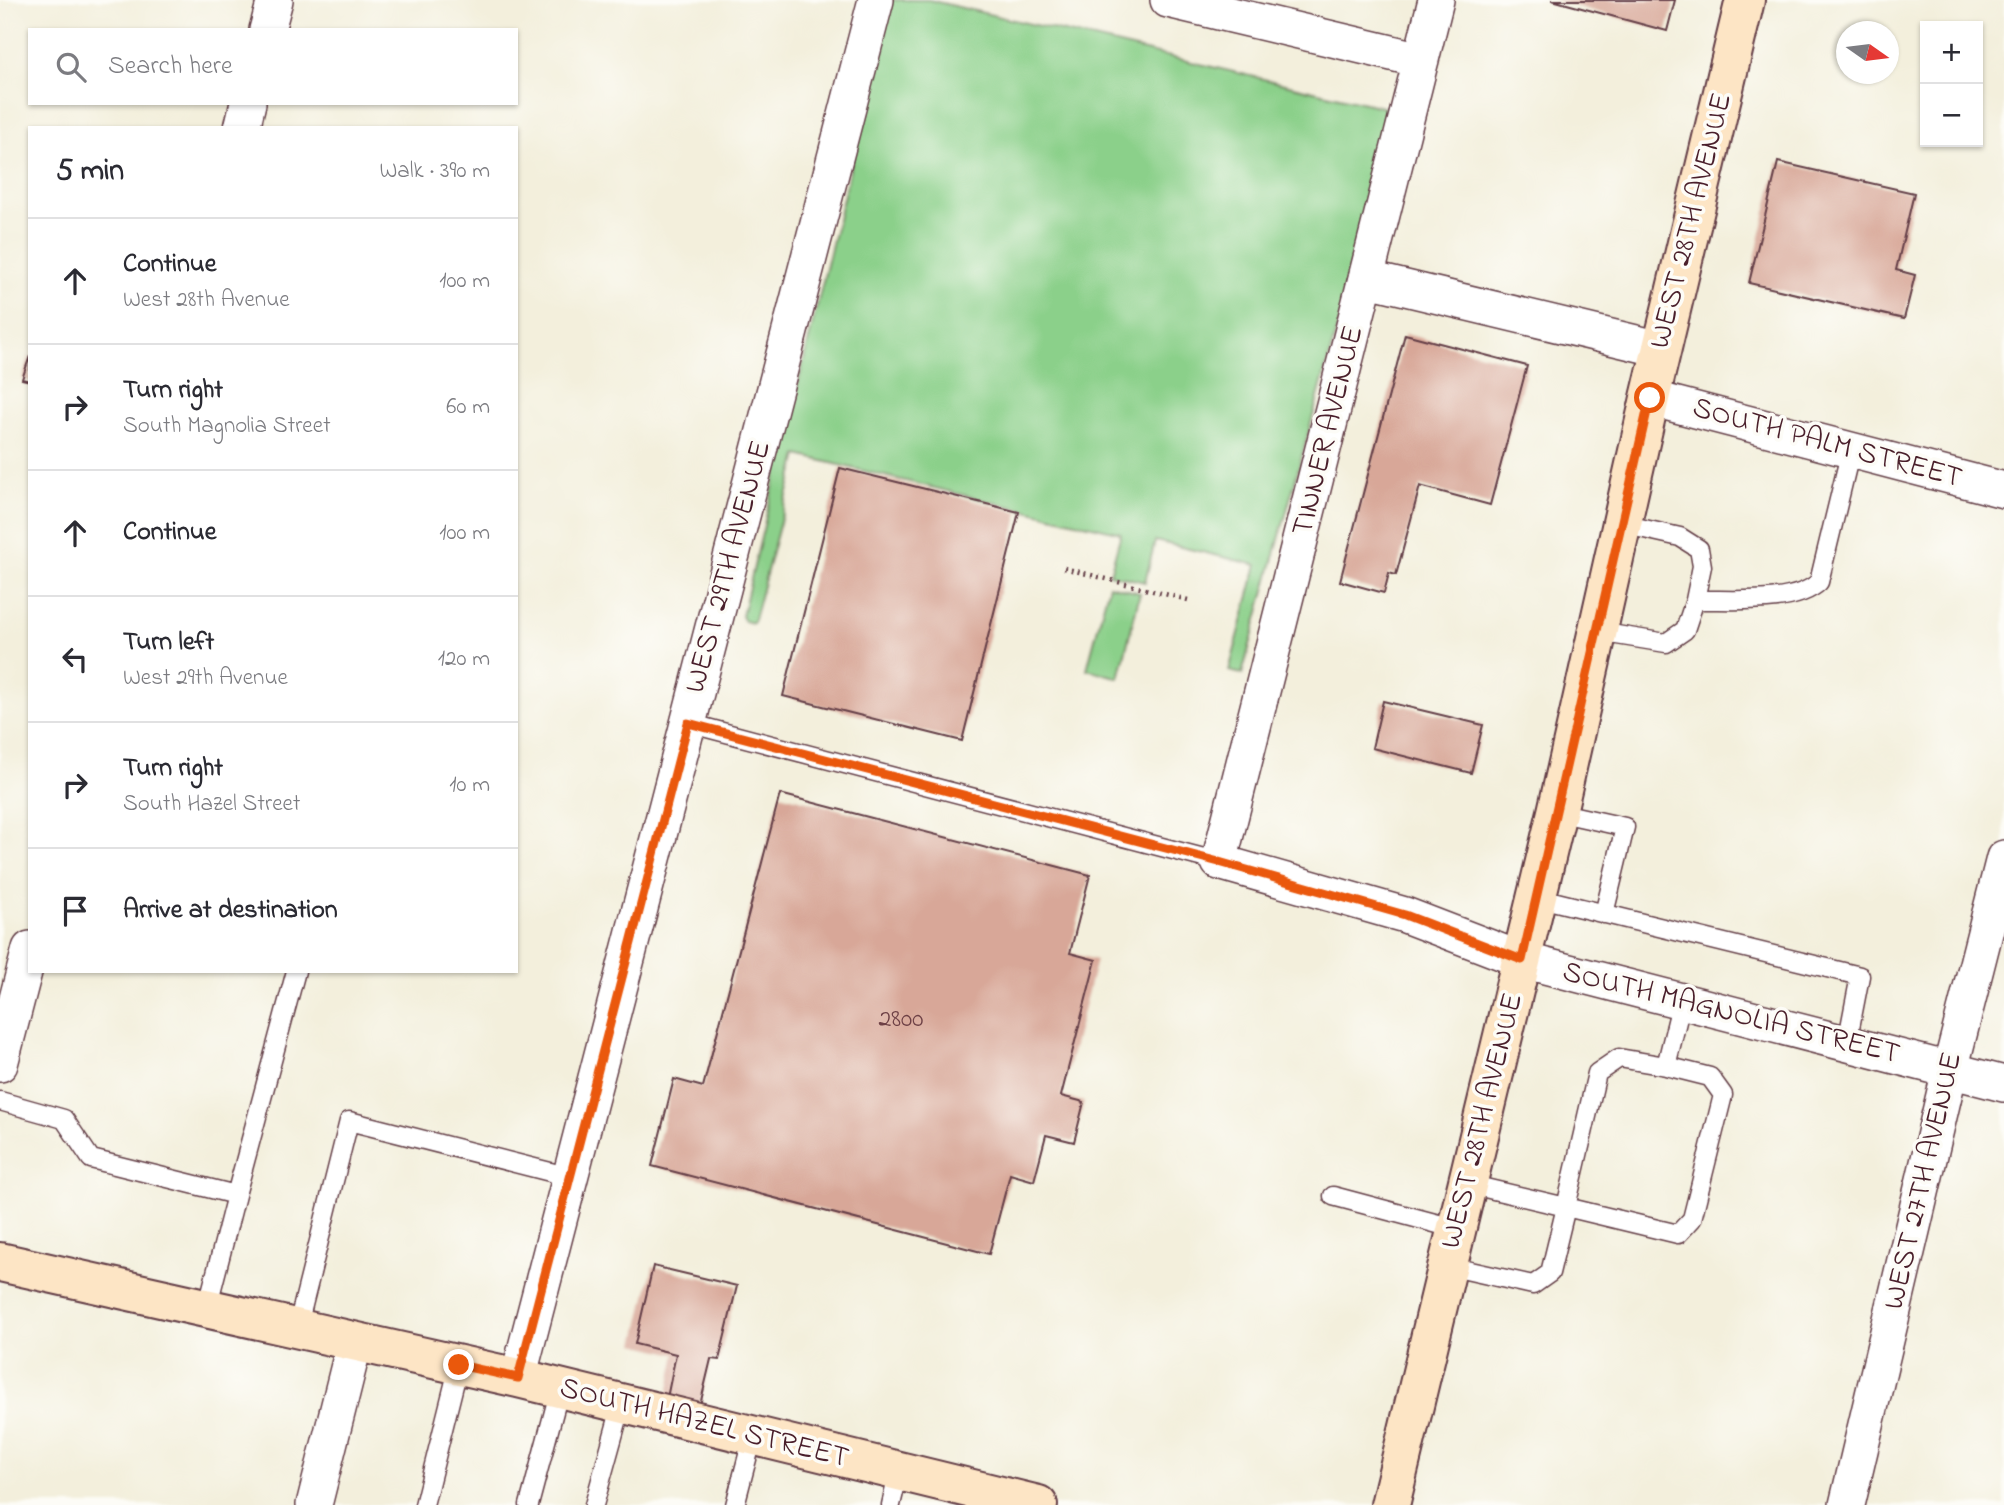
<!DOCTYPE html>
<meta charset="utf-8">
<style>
:root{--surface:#fff;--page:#f7f7f7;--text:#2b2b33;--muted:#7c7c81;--line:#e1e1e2}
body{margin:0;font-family:"Indie Flower",sans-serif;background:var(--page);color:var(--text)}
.controls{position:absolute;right:21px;top:21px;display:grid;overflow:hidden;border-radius:0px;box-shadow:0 2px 5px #0004}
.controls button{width:63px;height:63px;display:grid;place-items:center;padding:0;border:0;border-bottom:2px solid var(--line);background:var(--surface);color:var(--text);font:35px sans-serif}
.compass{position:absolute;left:1836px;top:21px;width:63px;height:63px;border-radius:50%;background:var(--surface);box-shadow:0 2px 5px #0004;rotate:104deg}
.stop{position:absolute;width:21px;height:21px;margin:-16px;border:5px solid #ea580c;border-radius:50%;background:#fff}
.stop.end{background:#ea580c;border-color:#fff;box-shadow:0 2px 7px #0008}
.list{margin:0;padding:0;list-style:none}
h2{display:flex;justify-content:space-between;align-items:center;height:91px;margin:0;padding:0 28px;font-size:30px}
h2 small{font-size:23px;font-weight:400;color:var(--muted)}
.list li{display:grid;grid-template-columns:46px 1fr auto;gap:21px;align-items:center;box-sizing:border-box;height:126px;padding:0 28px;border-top:2px solid var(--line)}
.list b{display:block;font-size:26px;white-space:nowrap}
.list p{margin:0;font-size:23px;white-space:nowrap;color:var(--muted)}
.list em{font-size:23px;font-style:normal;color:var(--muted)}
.icon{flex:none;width:38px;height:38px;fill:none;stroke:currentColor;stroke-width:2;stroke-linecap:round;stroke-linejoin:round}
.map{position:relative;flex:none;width:2004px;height:1505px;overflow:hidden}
.search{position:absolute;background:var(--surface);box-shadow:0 2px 5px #0004;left:28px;top:28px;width:490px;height:77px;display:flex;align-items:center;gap:18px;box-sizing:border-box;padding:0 24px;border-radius:0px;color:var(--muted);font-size:26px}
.panel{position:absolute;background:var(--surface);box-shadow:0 2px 5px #0004;left:28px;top:126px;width:490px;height:847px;border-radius:0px}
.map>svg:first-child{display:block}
.green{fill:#8bd08a;stroke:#6a785a;stroke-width:2}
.building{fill:#d8a798}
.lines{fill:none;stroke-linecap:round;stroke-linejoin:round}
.service-casing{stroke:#633e46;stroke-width:21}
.minor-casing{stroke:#633e46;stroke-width:38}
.secondary-casing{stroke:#633e46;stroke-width:42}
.path{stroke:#633e46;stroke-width:4.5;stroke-dasharray:2 5;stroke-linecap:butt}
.service{stroke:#fff;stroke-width:18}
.minor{stroke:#fff;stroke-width:35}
.secondary{stroke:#fde5c5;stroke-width:38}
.route{stroke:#ea580c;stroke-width:9}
.labels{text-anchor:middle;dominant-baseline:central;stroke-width:7;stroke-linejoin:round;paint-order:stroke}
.number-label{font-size:26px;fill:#6e4146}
.street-label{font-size:30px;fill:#4a1f2b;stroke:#fdfcf7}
</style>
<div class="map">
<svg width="2004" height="1505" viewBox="0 0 2004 1505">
<rect width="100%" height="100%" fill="#fdfcf7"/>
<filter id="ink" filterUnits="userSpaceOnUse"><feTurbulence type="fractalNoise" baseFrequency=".0143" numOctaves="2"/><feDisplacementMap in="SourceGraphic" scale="14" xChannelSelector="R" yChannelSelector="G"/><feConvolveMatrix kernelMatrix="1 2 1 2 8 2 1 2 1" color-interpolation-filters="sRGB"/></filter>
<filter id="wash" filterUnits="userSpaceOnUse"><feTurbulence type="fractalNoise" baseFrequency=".00686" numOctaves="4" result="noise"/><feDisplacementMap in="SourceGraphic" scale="28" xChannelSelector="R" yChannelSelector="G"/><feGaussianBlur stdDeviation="1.57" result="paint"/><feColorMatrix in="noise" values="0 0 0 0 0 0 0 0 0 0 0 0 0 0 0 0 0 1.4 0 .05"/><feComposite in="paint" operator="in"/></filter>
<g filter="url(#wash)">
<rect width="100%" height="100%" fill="#f3efdc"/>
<path class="green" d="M891,0H929L1390,109L1395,117L1242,674L1229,671L1257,565L1155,541L1145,582L1110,574L1121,533L798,455L753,623L744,621L742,616Z
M1109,585L1140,593L1119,678L1087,669Z"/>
<g id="blocks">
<path class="building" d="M1552,0H1675L1667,31Z
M1778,162L1914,193L1896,270L1915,275L1904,319L1749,283Z
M1405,334L1527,366L1490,505L1420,486L1396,575L1389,573L1384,593L1340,581Z
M30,356V381L22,379Z
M840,468L1019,512L962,741L783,696Z
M1383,701L1483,725L1471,773L1372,748Z
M780,794L1090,875L1070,953L1096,960L1061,1096L1084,1102L1074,1142L1046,1135L1034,1181L1010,1174L989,1254L652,1166L674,1079L703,1087Z
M653,1266L737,1286L719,1360L711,1359L700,1405L667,1398L676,1354L635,1344Z"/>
</g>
</g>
<g filter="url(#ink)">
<use href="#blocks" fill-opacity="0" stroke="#633e46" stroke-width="2"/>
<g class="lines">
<g class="service-casing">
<path id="service" d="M1622,524L1680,537L1699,549L1702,566L1695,600
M1598,632L1666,643L1685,630L1695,600C1730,599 1794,606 1819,582L1851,450
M688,723L1219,862
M1557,812L1625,827L1604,914
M1536,897L1860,976L1847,1043
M1666,1066L1619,1058L1597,1073L1566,1207L1678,1234L1692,1219L1723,1095L1710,1077L1666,1066L1682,1001
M0,1101L64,1119L91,1159L236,1195L207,1308
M236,1195L296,971
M1333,1196L1457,1229
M1448,1266L1533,1285L1550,1273L1566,1207L1468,1184
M297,1329L349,1121L570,1177
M424,1505L459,1365
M529,1505L560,1389
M594,1505L622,1404
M735,1505L753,1436
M891,1505L899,1471"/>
</g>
<g class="minor-casing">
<path id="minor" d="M1168,0L1421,60
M1436,0L1219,862L1405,915L1522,960L2004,1084
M267,30L275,0
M242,128L248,103
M1368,279L1661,349
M1650,398L2004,490
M0,1064L30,949
M518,1378L876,0
M314,1505L355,1341
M1847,1505L1950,1070L2004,858"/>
</g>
<g class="secondary-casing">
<path id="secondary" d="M0,1262L518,1378L1038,1505
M1390,1505L1557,812L1650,398L1745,0"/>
</g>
<path class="path" d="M1064,568L1192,601"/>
<use href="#service" class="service"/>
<use href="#minor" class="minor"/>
<use href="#secondary" class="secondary"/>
</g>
</g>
<g class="lines" filter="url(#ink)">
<path class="route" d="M459,1365L518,1378L688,723L1219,862L1405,915L1522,960L1650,398"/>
</g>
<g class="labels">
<g class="number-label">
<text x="901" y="1020">2800</text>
</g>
<g class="street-label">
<text transform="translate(1692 221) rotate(-76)">WEST 28TH AVENUE</text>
<text transform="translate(1329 431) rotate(-76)">TINNER AVENUE</text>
<text transform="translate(1827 444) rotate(15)">SOUTH PALM STREET</text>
<text transform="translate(729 567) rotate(-75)">WEST 29TH AVENUE</text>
<text transform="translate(1731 1014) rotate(14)">SOUTH MAGNOLIA STREET</text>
<text transform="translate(1483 1121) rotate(-76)">WEST 28TH AVENUE</text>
<text transform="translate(1924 1181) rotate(-77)">WEST 27TH AVENUE</text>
<text transform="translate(704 1424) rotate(14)">SOUTH HAZEL STREET</text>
</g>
</g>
</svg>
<div class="controls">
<button>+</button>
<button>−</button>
</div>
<svg class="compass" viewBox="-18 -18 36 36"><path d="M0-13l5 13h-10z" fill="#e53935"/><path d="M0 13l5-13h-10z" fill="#7c7c81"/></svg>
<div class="stop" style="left:1650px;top:398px"></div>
<div class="stop end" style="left:459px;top:1365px"></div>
<div class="search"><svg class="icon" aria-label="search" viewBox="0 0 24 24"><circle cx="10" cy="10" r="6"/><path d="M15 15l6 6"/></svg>Search here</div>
<section class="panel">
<h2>5 min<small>Walk · 390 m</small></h2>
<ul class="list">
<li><svg class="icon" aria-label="ahead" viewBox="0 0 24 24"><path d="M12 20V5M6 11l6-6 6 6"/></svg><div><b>Continue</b><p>West 28th Avenue</p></div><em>100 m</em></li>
<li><svg class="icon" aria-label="right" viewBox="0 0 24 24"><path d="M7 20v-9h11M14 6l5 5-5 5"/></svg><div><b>Turn right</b><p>South Magnolia Street</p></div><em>60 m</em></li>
<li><svg class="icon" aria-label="ahead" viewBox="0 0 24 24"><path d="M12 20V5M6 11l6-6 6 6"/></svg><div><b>Continue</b></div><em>100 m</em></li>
<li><svg class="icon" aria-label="left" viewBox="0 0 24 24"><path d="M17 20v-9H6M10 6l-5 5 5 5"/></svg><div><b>Turn left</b><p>West 29th Avenue</p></div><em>120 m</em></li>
<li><svg class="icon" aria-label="right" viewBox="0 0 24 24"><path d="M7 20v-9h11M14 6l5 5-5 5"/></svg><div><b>Turn right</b><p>South Hazel Street</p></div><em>10 m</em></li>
<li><svg class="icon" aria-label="arrive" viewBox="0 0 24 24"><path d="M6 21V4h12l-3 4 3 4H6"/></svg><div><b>Arrive at destination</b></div></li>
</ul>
</section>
</div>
